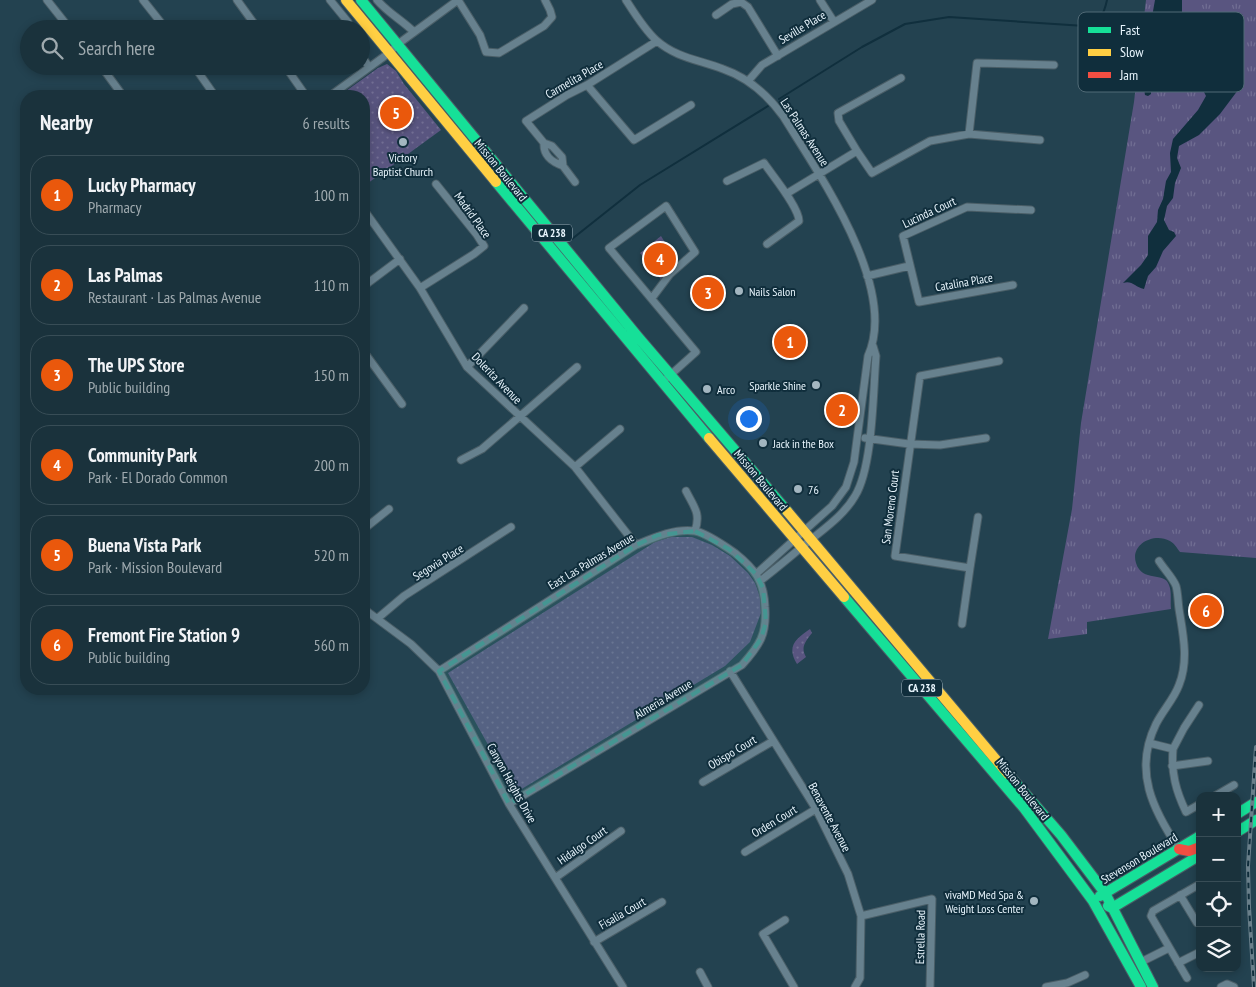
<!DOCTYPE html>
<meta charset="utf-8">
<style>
:root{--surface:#1a323c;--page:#273e47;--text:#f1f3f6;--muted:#9faaaf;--line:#384d56;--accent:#ea580c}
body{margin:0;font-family:"PT Sans Narrow",sans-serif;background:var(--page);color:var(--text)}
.controls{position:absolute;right:15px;bottom:15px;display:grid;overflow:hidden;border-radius:10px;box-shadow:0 2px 8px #0003}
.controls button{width:45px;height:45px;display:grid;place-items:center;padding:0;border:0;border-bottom:1px solid var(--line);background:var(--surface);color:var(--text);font:25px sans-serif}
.you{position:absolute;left:748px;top:418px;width:18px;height:18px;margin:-12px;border:4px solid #fff;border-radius:50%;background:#1a73e8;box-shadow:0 0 0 8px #1a73e833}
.badge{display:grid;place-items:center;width:32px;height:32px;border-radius:50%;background:var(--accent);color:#fff;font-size:16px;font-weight:700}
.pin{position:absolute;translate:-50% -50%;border:2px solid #fff;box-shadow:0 1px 5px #0006}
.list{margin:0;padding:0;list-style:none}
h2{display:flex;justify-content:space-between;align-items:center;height:65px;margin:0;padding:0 20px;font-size:21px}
h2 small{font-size:16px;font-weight:400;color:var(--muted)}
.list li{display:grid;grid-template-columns:32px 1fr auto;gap:15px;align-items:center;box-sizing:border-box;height:80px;margin:0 10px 10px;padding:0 10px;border:1px solid var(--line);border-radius:20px}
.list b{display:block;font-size:19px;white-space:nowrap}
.list p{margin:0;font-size:16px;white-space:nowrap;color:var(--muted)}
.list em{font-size:16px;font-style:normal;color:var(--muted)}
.icon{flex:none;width:28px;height:28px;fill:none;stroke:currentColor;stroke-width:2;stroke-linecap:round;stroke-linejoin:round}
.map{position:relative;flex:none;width:1256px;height:987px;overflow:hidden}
.search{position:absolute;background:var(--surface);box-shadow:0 2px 8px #0003;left:20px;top:20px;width:350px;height:55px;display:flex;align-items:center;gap:12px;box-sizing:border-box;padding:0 18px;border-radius:28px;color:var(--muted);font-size:19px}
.panel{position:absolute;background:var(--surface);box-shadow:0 2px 8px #0003;left:20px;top:90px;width:350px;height:605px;border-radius:20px}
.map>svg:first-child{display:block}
.grass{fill:url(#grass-tufts)}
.park{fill:url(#park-dots)}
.water{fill:#102f3d}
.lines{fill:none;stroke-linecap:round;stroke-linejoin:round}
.stream{stroke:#102f3d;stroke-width:2}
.street-casing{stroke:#4a5e67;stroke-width:9}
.fast-casing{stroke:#4a5e67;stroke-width:12}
.slow-casing{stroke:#4a5e67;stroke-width:12}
.jam-casing{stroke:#4a5e67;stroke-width:12}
.street{stroke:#67818e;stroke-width:7}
.fast{stroke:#16e098;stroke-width:10}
.slow{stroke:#ffcf43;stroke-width:10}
.jam{stroke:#f24e42;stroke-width:10}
.rail-casing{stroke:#697f8a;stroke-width:4}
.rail{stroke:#102e3c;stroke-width:2;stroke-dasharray:5.5;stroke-linecap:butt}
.marked{fill:#459692;fill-opacity:0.2;stroke:#459692;stroke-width:4;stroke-dasharray:10 6;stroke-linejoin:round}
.poi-dot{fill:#a3b6c0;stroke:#102e3c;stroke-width:2}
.labels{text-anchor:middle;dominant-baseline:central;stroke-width:4;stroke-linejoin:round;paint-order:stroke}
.shield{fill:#102e3c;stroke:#a7b9c3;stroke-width:1}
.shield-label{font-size:11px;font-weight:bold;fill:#e8f5fd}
.street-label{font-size:12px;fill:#e8f5fd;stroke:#102e3c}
.poi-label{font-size:12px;fill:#e8f5fd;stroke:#102e3c;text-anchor:start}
.key{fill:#102e3c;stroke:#516a76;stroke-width:1}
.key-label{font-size:14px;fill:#e8f5fd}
</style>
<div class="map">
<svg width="1256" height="987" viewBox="0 0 1256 987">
<defs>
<pattern id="grass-tufts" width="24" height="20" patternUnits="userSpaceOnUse" patternTransform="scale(1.25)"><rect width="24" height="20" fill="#595580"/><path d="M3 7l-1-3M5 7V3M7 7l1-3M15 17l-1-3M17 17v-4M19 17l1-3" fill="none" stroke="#716e93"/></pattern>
<pattern id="park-dots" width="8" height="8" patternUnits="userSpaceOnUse" patternTransform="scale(1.25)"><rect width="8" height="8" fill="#595580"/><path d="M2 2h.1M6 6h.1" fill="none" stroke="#716e93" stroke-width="1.8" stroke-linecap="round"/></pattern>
</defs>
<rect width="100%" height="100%" fill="#234250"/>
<path class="grass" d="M1146,0H1256V558L1180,552C1177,548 1174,543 1170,541C1154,532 1130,544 1136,563C1142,583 1165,571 1169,585C1172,592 1170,602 1171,609L1087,622V634L1048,639L1072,509L1081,423L1134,102Z"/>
<path class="park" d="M387,64L396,71L404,84L441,130L364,186V96H339L378,68Z
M661,236L679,265L663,282L640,253Z
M671,537H692L712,545L730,556L748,573L755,583L760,597L761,613L750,642L725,666L515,793L448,673L655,542Z
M810,629L812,633C806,641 800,647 806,657L797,664C786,646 796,639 810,629Z"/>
<path class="water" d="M1155,0H1182V13L1184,29L1179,40L1173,46L1164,50L1154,63L1151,72V94L1148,96L1145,95C1142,81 1146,63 1153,51L1150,38L1147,34L1150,28Z
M1184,54C1205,56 1216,57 1230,73C1235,79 1238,83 1238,90L1220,114L1199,135L1179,146L1177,158L1181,168L1175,183L1173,198L1167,206L1164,220L1169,230L1174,232L1176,236L1163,251L1156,267L1148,276L1144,289C1135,287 1132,280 1123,283L1141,265L1148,255V236L1157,222L1158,210L1163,199L1166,181L1171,172L1170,153L1173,139L1198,110L1206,96C1196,74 1182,85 1165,84L1164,75L1168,61L1176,55L1181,56Z"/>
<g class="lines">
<path class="stream" d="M779,99L862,47L905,24L949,17L1085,26C1100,23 1104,14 1107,0
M572,239L640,185L768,106"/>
<g class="street-casing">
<path id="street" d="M47,0L70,29
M143,0L166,29
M237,0L258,29
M330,0L348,22L350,29
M377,0C388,13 402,20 414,32
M458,0L480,35L486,52L499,53L544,26L552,17L550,10L545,0
M626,0C635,14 644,29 656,40C676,58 700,60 723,69C749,78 767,94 783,116C818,173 899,287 868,356L854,462L846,487L832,506L756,574
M820,0L834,22
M716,15L732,4L741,2L748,7L778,56
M361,55L369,67
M101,66L123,96
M194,66L215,96
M285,66L306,96
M749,80L762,65L872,0
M587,85L634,140L691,105
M330,96L389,53L398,44L458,0
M969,134L977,63L1054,65
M544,143C543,156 552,162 563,166
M857,151L839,121L838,113L901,78
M727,181L764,163C772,175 799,207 799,221L767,244
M575,182L563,166L562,157L552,146L544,143L526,121L567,95L587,85L657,41
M786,194L857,151L872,173L930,141L969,134L1040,140
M364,210L420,288L467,367L575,467L636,545
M867,276L909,266
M1013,285L919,302L903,236L967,207L1031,210
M364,286L400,259
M420,288L474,254L484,246L477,235L436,184
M652,298L670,274L695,252L666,206L609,248L696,352L667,378
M364,352L402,404
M467,367L524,308
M865,438L909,444L940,445L986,438
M461,460L482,449L577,367
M575,467L620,429
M686,491C694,507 701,513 695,531
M364,529L389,509
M1159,561C1164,569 1173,578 1176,586C1178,593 1178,602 1179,609C1183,634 1189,660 1179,685C1174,699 1163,710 1156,724C1133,771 1153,810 1179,849
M970,568L978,517
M760,581C777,568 792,555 808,542C825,528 844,515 855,496C873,467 873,392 876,356L873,346
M364,609L411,644L439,671L509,804L623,987
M378,618L404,596L511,527
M962,624L970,568L895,556L920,376L999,361
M439,671L636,545C653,538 675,528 695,531C706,533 725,546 735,553C755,569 764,581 765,607C767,634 760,645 742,665L509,804
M730,671L816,809L848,874L861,916L860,978L855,987
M1149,743L1173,749C1171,773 1176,791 1186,812L1200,804
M1173,749L1184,728L1199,705
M1172,766L1208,761
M703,782L773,741
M1215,796L1234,785
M745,852L816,809
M555,878L621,831
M1180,895L1197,923
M861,916L932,899L930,987
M785,920L763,934L794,987
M594,942L662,902
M1141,962L1169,948
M1178,963L1200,952
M700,972L708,987
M1187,978L1151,916L1153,911L1200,884
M1046,987L1067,983L1085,975
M1221,987L1227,984L1234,987"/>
</g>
<g class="fast-casing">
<path id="fast" d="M361,0L638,337L787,511
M496,182L709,438
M844,597L1024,808L1093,901L1141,987
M1008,774L1061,835L1105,893L1153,987
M1237,814L1256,802
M1237,832L1256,820
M1100,896L1200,836
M1108,906L1112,908L1200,855"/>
</g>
<g class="slow-casing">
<path id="slow" d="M346,0L496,182
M709,438L844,597
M787,511L1008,774"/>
</g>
<g class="jam-casing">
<path id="jam" d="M1179,849L1189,851L1200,847"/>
</g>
<use href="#street" class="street"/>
<use href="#fast" class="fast"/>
<use href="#slow" class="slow"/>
<use href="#jam" class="jam"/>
<g class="rail-casing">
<path id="rail" d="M1254,987L1249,907L1248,866L1256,747"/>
</g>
<use href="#rail" class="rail"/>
</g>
<path class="marked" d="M695,531L729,549L756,574L763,588L766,622L761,639L742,665L509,804L439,671L636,545L658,535Z"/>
<g class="poi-dot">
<circle cx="403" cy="142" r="5"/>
<circle cx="739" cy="291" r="5"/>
<circle cx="816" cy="385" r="5"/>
<circle cx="707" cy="389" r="5"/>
<circle cx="763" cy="443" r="5"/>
<circle cx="798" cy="489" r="5"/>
<circle cx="1034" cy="901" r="5"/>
</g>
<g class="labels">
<g class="shield">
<rect x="532" y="224.5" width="40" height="17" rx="4"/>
<rect x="902" y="679.5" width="40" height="17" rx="4"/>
</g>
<g class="shield-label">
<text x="552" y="233">CA 238</text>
<text x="922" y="688">CA 238</text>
</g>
<g class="street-label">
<text transform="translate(802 27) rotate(-31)">Seville Place</text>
<text transform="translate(574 79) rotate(-30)">Carmelita Place</text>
<text transform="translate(805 132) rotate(57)">Las Palmas Avenue</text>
<text transform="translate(501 170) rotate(51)">Mission Boulevard</text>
<text transform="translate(929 212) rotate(-25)">Lucinda Court</text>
<text transform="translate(473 215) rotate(54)">Madrid Place</text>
<text transform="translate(964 282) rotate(-10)">Catalina Place</text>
<text transform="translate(497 378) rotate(46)">Dolerita Avenue</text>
<text transform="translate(761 480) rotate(50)">Mission Boulevard</text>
<text transform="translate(890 507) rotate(-83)">San Moreno Court</text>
<text transform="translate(591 561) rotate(-31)">East Las Palmas Avenue</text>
<text transform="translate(438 562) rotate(-32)">Segovia Place</text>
<text transform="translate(663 699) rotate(-31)">Almeria Avenue</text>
<text transform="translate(732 752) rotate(-31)">Obispo Court</text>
<text transform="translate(512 783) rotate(61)">Canyon Heights Drive</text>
<text transform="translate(1023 789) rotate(51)">Mission Boulevard</text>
<text transform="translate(830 817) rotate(62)">Benavente Avenue</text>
<text transform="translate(774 821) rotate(-31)">Orden Court</text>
<text transform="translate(582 845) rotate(-35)">Hidalgo Court</text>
<text transform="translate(1139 858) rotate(-31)">Stevenson Boulevard</text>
<text transform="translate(622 913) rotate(-30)">Fisalia Court</text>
<text transform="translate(920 937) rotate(-89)">Estrella Road</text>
</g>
<g class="poi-label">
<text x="403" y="157" text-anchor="middle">Victory<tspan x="403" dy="14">Baptist Church</tspan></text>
<text x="749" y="291">Nails Salon</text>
<text x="806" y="385" text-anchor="end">Sparkle Shine</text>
<text x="717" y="389">Arco</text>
<text x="773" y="443">Jack in the Box</text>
<text x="808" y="489">76</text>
<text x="1024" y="894" text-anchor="end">vivaMD Med Spa &amp;<tspan x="1024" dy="14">Weight Loss Center</tspan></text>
</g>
</g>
<rect x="1078" y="12" width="166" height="80" rx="8" class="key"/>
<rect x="1088" y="27" width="23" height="6" fill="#16e098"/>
<rect x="1088" y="49" width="23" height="7" fill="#ffcf43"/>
<rect x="1088" y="72" width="23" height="6" fill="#f24e42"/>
<g class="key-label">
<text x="1120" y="35">Fast</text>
<text x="1120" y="57">Slow</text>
<text x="1120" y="80">Jam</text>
</g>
</svg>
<div class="controls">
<button>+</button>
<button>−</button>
<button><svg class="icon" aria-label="locate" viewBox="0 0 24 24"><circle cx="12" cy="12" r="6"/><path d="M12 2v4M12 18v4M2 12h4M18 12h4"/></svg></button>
<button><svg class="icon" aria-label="layers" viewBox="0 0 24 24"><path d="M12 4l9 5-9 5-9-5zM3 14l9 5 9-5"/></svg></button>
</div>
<div class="you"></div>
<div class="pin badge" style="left:790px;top:342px">1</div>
<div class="pin badge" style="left:842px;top:410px">2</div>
<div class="pin badge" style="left:708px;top:293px">3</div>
<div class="pin badge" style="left:660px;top:259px">4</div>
<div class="pin badge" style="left:396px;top:113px">5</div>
<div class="pin badge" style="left:1206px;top:611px">6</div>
<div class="search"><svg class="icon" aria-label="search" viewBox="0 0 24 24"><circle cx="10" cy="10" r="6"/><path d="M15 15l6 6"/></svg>Search here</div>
<section class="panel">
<h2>Nearby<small>6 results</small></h2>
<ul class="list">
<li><span class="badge">1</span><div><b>Lucky Pharmacy</b><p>Pharmacy</p></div><em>100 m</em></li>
<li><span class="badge">2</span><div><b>Las Palmas</b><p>Restaurant · Las Palmas Avenue</p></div><em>110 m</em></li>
<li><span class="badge">3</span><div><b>The UPS Store</b><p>Public building</p></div><em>150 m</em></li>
<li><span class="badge">4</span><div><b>Community Park</b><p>Park · El Dorado Common</p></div><em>200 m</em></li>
<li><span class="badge">5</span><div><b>Buena Vista Park</b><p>Park · Mission Boulevard</p></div><em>520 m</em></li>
<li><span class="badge">6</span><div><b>Fremont Fire Station 9</b><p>Public building</p></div><em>560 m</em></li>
</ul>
</section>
</div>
